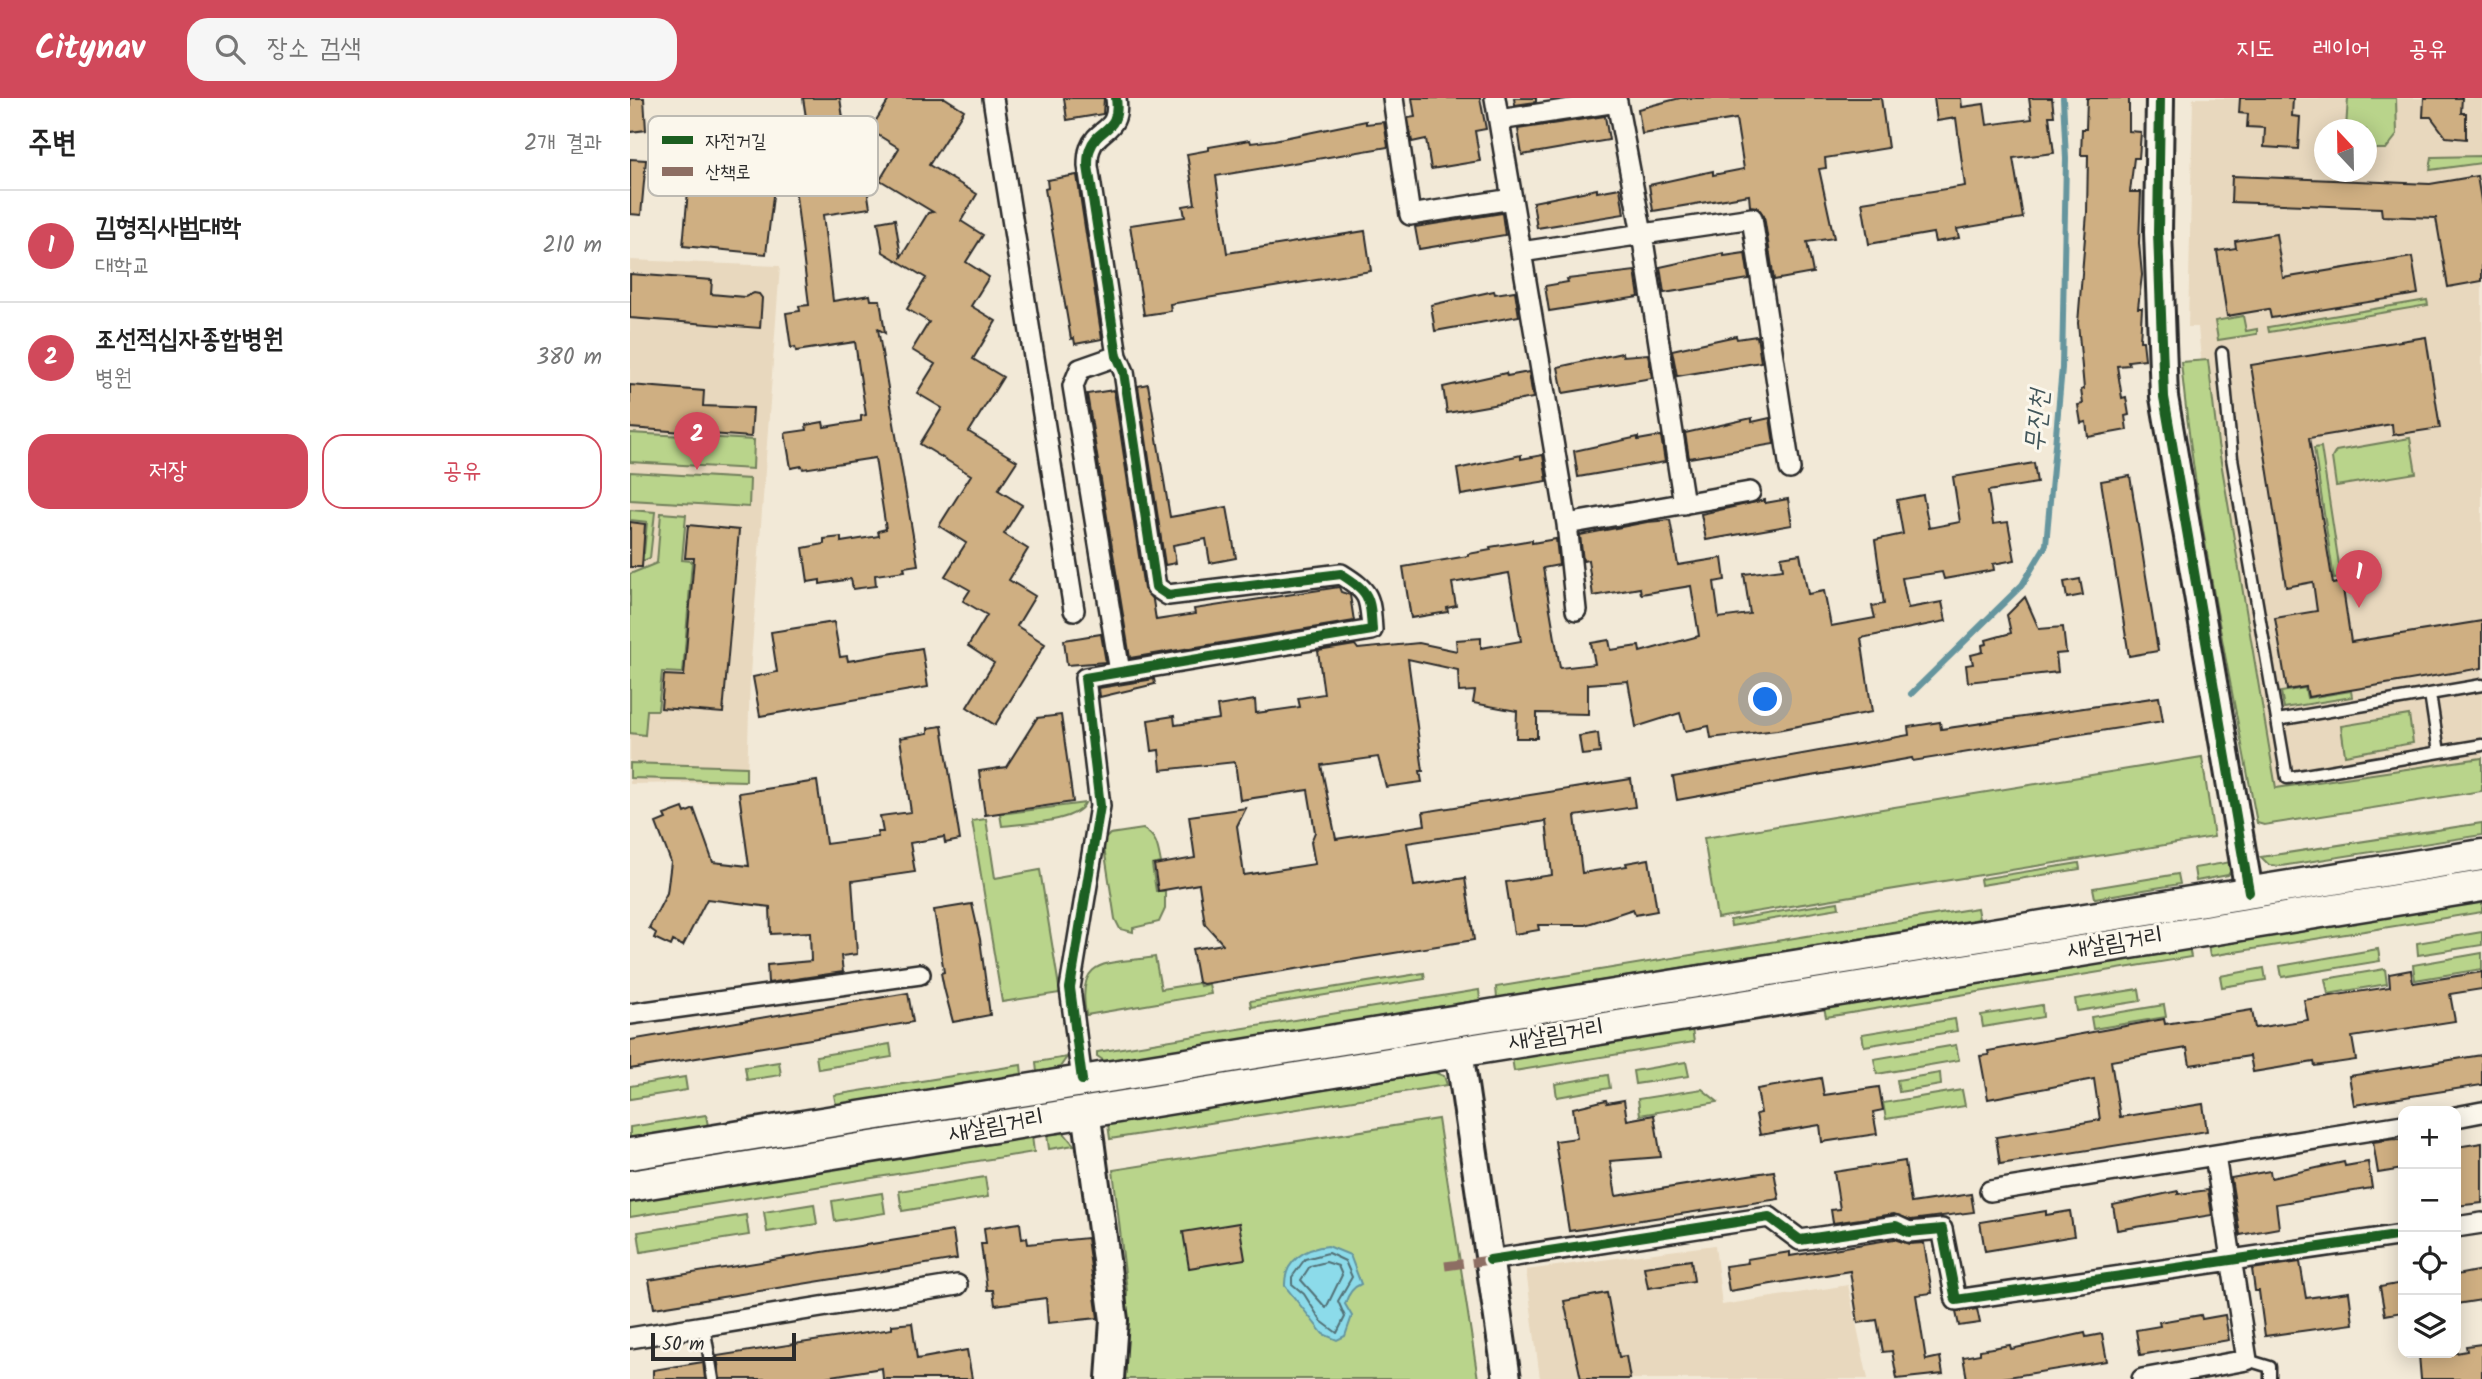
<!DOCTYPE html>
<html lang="ko">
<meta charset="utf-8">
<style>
:root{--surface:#fff;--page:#f6f6f6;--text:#222;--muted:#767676;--line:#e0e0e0;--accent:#d1495b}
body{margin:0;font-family:Kalam,"Poor Story",sans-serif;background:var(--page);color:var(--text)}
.controls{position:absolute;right:21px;bottom:21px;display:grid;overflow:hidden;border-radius:14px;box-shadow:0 4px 18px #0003}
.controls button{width:63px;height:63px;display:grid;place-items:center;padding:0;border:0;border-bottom:2px solid var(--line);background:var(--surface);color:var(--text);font:35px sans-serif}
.compass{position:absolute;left:1684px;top:21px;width:63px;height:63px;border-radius:50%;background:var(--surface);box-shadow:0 4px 18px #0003;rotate:338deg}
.scale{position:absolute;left:21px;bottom:18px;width:145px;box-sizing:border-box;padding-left:7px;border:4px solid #2b2b2b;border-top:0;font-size:19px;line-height:24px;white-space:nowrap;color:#2b2b2b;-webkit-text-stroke:5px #fbf7ec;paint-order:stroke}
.you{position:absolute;left:1136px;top:602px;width:24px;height:24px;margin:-18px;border:5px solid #fff;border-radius:50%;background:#1a73e8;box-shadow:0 0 0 10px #1a73e833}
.badge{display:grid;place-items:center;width:46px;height:46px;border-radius:50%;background:var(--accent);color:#fff;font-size:23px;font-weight:700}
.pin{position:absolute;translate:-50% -58px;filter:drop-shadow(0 2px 4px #0008)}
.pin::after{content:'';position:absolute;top:37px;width:24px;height:21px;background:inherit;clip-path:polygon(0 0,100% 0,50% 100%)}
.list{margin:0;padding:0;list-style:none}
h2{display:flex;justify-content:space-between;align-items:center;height:91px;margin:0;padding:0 28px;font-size:30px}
h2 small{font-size:23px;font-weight:400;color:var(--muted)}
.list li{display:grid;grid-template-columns:46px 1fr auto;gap:21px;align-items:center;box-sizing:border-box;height:112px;padding:0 28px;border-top:2px solid var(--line)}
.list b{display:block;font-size:26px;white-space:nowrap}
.list p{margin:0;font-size:23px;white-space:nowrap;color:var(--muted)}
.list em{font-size:23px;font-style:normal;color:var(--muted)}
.actions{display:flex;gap:14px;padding:21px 28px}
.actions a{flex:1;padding:16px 0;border:2px solid var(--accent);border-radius:21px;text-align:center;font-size:24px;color:var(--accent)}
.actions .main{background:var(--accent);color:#fff}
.icon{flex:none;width:38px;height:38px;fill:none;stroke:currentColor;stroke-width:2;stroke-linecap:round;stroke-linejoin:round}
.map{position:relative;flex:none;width:1852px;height:1281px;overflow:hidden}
header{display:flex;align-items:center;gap:42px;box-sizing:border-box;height:98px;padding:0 35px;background:var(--accent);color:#fff}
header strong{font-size:33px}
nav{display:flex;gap:38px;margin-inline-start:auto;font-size:24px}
.search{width:490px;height:63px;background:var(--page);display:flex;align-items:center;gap:18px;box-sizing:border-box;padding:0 24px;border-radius:21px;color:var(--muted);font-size:26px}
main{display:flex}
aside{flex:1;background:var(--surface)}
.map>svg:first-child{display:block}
.built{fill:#e8d8be;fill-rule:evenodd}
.green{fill:#b9d48b;stroke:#72805b;stroke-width:2}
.water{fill:#8cdbea;stroke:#65959e;stroke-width:2}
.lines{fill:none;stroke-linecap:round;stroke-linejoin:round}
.shore{stroke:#527177;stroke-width:2}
.stream{stroke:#65959e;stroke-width:6}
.building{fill:#cfaf82;stroke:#2b2b2b;stroke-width:2}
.lane-casing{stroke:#2b2b2b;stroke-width:15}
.street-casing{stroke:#2b2b2b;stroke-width:24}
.secondary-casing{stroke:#2b2b2b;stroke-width:32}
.primary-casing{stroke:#2b2b2b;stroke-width:35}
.lane{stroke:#fbf7ec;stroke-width:10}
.street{stroke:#fbf7ec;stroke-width:19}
.secondary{stroke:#fbf7ec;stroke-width:26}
.primary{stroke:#fbf7ec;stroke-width:30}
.quiet{stroke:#8d6e63;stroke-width:9;stroke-dasharray:18 9;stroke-linecap:butt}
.cycleway-casing{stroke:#fbf7ec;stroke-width:15}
.cycleway{stroke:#1b5e20;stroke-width:10}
.labels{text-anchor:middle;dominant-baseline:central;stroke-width:6;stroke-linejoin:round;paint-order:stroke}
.street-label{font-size:24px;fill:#2b2b2b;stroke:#fbf7ec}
.water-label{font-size:26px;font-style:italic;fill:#43575b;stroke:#fbf7ec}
.key{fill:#fbf7ec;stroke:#bdbab2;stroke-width:2}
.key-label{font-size:19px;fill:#2b2b2b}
</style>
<header>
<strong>Citynav</strong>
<div class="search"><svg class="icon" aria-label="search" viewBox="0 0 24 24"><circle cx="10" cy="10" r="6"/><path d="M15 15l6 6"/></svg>장소 검색</div>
<nav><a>지도</a><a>레이어</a><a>공유</a></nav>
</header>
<main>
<aside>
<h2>주변<small>2개 결과</small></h2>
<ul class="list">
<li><span class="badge">1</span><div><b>김형직사범대학</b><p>대학교</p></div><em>210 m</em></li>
<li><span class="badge">2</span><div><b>조선적십자종합병원</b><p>병원</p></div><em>380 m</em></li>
</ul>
<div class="actions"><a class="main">저장</a><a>공유</a></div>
</aside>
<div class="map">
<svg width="1852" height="1281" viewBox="0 0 1852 1281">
<rect width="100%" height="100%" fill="#f2e9d7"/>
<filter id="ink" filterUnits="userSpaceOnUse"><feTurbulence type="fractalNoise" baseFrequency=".0143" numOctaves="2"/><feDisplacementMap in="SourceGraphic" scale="14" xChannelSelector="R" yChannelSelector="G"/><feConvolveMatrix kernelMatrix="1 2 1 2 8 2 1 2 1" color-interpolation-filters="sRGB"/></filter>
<g filter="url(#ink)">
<path class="built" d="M1563,0H1852V672L1640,704L1579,347L1568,229H1558ZM1694,32H1736V74H1694Z
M0,162L150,168L120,577L117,684L0,686Z
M1085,1147L1092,1207L1218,1187L1238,1281H910L896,1172Z"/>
<path class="green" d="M1718,0H1766L1767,37L1756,51H1737L1736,32L1716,31Z
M1852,58V65L1800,72L1802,59Z
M1797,202L1798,207L1639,234L1638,229Z
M1613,218L1616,233L1627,231V236L1588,242L1585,223Z
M1578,262L1588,346L1646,690L1852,660V693L1634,727L1627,725C1598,572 1566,419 1551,264Z
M0,335L124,342L123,371L0,364Z
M1780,340L1786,375L1706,388L1702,360L1706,353Z
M1691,349L1711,480L1704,481L1684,350Z
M0,374L120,381L119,409L0,402Z
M0,412L25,414L20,460L0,468V461L14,455L17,424L0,422Z
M31,415L56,417L52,462L62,463L53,575L32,574L28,612H17L15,637L0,635V476L27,465Z
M1675,590L1677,600L1721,593L1722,599L1654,610L1651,594Z
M1779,617L1783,645L1715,657L1711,628Z
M1572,659L1584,739L1087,820L1074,740Z
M0,665L116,669V683L0,680Z
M455,705C446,725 393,725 372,728L370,716Z
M356,721L365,780L410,772L430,895L372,904L342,723Z
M1852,725V737L1651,768L1639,767L1631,759Z
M513,731C527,738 528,750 531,765L522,767L526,793H535V811L529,824L503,830V834L490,831L485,821L473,743L480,736Z
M1607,763L1598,777L1566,783L1564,770Z
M1449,765L1450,771L1351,787L1350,781Z
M1548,776L1550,786L1465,800L1463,790Z
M1852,801V814L1580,858L1578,847Z
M1208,804L1209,810L1101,828L1100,822Z
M1347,810L1349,821L867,900L866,889Z
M1852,834V847L1788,857L1787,845Z
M1559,849L1561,859L1196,919L1194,909Z
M1748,851L1750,863L1652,879L1650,868Z
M1852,855V871L1785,882L1783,867Z
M525,859L531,891L569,885L570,888L579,886L581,896L456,917C446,857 477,867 525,859Z
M1634,870L1636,882L1592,889L1590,878Z
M1755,871L1757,886L1698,896L1695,881Z
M794,875L795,881L621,909L620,903Z
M1509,891L1511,903L1447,913L1445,901Z
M849,892L850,902L476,964L467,958V954Z
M1412,907L1413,919L1353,929L1351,917Z
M1534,907L1536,919L1463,931L1461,919Z
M1325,921L1327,933L1234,948L1232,936Z
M1062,931L1064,944L884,973L882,960Z
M260,946L262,959L188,971L186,958Z
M1326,947L1329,962L1247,976L1244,961Z
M437,959L430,969L407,975L406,964Z
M149,964L151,977L117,982L115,969Z
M1056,964L1059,978L1005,986L1003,973Z
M391,967L392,977L206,1007L204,997Z
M803,974L814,978L817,987L480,1041L478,1026Z
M1310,975L1311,987L1269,994L1267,982Z
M978,977L980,990L927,999L925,986Z
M55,979L57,992L0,1001V988Z
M1072,991L1088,1004L1010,1017L1008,1001Z
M1332,992L1335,1008L1256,1021L1253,1005Z
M76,1017L78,1028L0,1040V1029Z
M808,1021L848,1281H495L497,1193L483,1072Z
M434,1035L444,1047L419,1051L417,1036Z
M402,1038L404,1054L0,1119V1103Z
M355,1079L358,1099L272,1113L269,1093Z
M252,1095L255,1115L205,1123L202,1103Z
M184,1106L187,1126L137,1134L134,1114Z
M116,1117L119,1137L11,1154L8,1134Z"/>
<path class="water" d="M698,1148L720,1157L731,1186C723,1189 718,1196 715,1206L722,1218L715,1238L707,1242L693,1236L655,1188C654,1162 676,1150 698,1148Z"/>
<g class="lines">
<path class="shore" d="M698,1155L715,1163L722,1179L708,1203L715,1219L707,1235L691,1223L674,1196L662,1186V1179L675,1161Z
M696,1164L708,1168L712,1177L696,1210L671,1182L680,1168Z"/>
<path class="stream" d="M1281,596L1392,487L1416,447L1432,270L1436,61L1433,0"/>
</g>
<path class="building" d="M0,0H14L16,32L0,34Z
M173,0H210L215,33L228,31L240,110L193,117L203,203L240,197L241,202H250L255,235L248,231L288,467L274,469L275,473L245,477L246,488L223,491L221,481L190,486V482L178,484L173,450L194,446V441L211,439V444L249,438L248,433L256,431L245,360L173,371L172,368L161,370L155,335L177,332L176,327L193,324L194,329L231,323V318L236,317L225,244L166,253L165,249L161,250L156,215L170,213L169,208L179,207L162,64L200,62L195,23L177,26Z
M260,0H315L334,12L299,67L347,96L331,123L353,137L336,164L359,179L341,208L366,223L343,261L373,279L339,334L387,363L368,392L392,407L374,436L398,451L379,482L405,498L387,528L415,546L365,627L337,609L364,565L338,548L357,517L333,503L340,492L315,478L336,445L309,428L341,377L290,346L312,310L287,295L305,266L282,252L299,224L277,211L296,180L253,154L248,124L265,121L271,159L298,115L303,114L250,82L269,50L240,32Z
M434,0H474L473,16L437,22Z
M782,0H850L856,31L845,33L850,63L801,71L796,41L782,44L778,20L785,19Z
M884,0H906V4L885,7Z
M1050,0H1251L1258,50L1195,60L1196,70L1189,71L1204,140L1177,144L1183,175L1144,182L1134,118L1127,109L1120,108L1119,97L1023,113L1019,87L1083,73V77L1114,71L1106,21L1012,36L1008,11Z
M1304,0H1331L1332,9L1354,6L1357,27L1402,21L1399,0H1422L1424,18H1419L1424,55L1383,60L1393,120L1327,131L1329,140L1305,144L1303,135L1239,146L1232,104L1335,88L1326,20L1307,23Z
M1457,0H1499V33L1511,34L1509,60H1504L1500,94H1511L1509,145L1512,177L1508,210H1512L1510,243H1513L1515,261L1498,263L1499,267L1487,268L1492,300L1496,299L1499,317L1495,318L1497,332L1458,339L1456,324L1451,325L1448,307L1453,306L1451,292L1454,291L1448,225L1457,115L1458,57H1451L1452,31H1456Z
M1610,0H1663L1662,18L1670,19L1668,51L1634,49L1635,30L1617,29L1618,16L1609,15Z
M1794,0H1832L1831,15H1836V41L1816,39L1801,19H1793Z
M975,18L979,42L892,57L888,31Z
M736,23V26L754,24L758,49L586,78L597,155L735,133L741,173L540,206L541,213L514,217L500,127L555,119L553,108L565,106L557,56L579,52V49L620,42L621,45L644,42Z
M0,61L16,62L11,117L0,116Z
M147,65L136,156L53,148L60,71Z
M447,77L472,241L445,246L444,240L441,241L415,91L418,90L417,82Z
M1602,78L1800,86L1847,78L1852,108V183L1818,189L1806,120L1752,118L1751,110L1601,104Z
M990,90L994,116L907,130L903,104L967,91V94Z
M872,115L875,137L789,151L785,129Z
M1646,136L1653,180L1782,159L1788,196L1641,220L1639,211L1597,218L1587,153L1606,150L1605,143Z
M1094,155V158L1115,155L1119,181L1034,195L1030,169Z
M1005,173L1009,199L919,213L915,188L938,184L937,181Z
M0,176L82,182L81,196L115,199L124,195L129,196L132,200L130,230L0,220Z
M864,193L865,196L885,193L889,218L805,233L801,207Z
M1106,238L1107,241L1127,238L1131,264L1047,278L1042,252Z
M1796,239L1810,330L1763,337L1762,326L1679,340L1703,486L1712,484L1721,544L1852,523V570L1678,599L1676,589L1657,592L1645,520L1687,513L1683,484L1656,489L1621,267Z
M992,255L993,258L1018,256L1022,280L933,295L928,269Z
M899,274L903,300L817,315L813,289L876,275L877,278Z
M518,286L540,419L597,409L606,460L580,465L576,441L543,447L546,465L535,467L508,288Z
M0,287L74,293L73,308L123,310L121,339L0,330Z
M484,292L514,491L523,502L526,522L565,516L564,511L709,489L711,494L720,497L724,523L500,560L457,296Z
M1122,320V324L1140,320L1144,346L1059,360L1055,335Z
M1031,338L1035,364L948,379L944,353L1008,339V342Z
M891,357V361L913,357L917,383L831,397L827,371Z
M1404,365L1407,385L1358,393L1363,426L1378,424L1385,462L1363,466L1364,472L1314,481L1312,474L1272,480L1278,510L1312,504L1316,523L1231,540L1242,614L1147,632L1081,640L1079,628L1055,633L1050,615L1006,629L998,583L958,586V616L907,615V640H886L887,613L843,605L845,593L829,594L828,572L778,561L793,673H790L792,684L756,689L748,659L691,667L706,741L795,727L793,714L1001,681L1005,709L945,718L952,775L997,768L996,765L1019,761L1027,813L1005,817L1003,811L955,827H908L909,832L884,836L876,784L922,777L916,723L777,745L784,788L835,780L844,842L573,886L568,884L562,851L593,846L575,826L569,786L528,793L524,767L565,760L559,718L616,710L607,728L614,777L685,766L681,744L685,734L678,692L610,702L605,664L531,672L529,652L522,653L518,622L544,618L545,627L589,621L587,608L625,602L626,615L670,609L668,600L694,596L688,553L725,547L728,551L789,545L827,553L826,542L851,540V550L891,543L879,475L822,485L826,508L817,510L818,514L781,520L773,469L838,458V456L861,452L860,449L902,442V445L926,441L929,467L913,470L930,570L965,566L961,545L979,542L981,552L1009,548L1010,554L1069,538L1061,488L1011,496L1010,490L963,498L958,462L953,463L950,437L1017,424L1040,422L1048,467L1092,460L1095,482L1084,484L1089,520L1120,516L1114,476L1153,471L1151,459L1170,456L1178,496L1194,493L1201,528L1245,520L1242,508L1254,506L1245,442L1273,436L1267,402L1293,397L1299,430L1330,424L1323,379Z
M1500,378L1528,553L1499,558L1471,383Z
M1158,401L1162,427L1076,442L1071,416L1135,402V405Z
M0,424L15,426L12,469H0Z
M58,427L109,432L93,615L31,610L34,577L54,578L64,460H55Z
M1450,481L1453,497L1437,500L1434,484Z
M1395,499L1409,531L1433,529L1436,555L1426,556L1428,574L1338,584L1336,567L1343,566L1341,557L1353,554L1352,547L1357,546L1356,542L1381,535L1377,517Z
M204,524L210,559L217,558L218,563L292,550L298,589L130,618L123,579L147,574L141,534Z
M471,536L476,564L437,567L434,542Z
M524,581L525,586L470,599L469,590Z
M1529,599L1533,623L1283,663L1282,660L1047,702L1043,679L1279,637L1278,629L1310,624L1311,631Z
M431,617L443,704L355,717L349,673L376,669L407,620Z
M312,628L330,742L315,745L314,739L280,745L285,774L222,783L227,856L211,858L213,874L138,885L137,867L181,863L180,834L141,836L140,809L77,801L53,848L43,843L41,848L24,840L26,835L19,830L37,795L41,764L26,725L36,721L34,717L53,710L55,715L64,711L83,764L119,768L109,695L187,683L196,746L248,739L247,734H253L250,718L281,714L270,640L298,635V630Z
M968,635L970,655L952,657L949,638Z
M342,806L350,841L360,917L323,924L314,890L311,875L314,874L304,812Z
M1781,872L1783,885L1852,874V891L1820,896L1825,923L1722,939L1726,962L1685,968L1684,964L1623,974L1620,958L1560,967L1557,950L1481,963L1490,1019L1573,1006L1577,1033L1370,1066L1366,1039L1470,1022L1464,981L1358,1001L1350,958L1359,957L1358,953L1534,921L1535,926L1622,912L1625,930L1678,922L1674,902L1760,889L1759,876Z
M278,895L283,924L0,971V942Z
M1852,957V987L1724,1007L1719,978Z
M1191,980L1194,997L1249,989L1253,1012L1243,1014L1247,1036L1192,1044L1190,1027L1130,1037L1126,1016L1131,1015L1127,991Z
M976,1002L977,1005L994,1002L997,1022L1024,1017L1031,1059L980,1063L986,1098L1144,1073L1149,1101L939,1133L925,1043L947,1040L943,1010Z
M1764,1041L1773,1042V1071L1748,1075L1743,1044Z
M1852,1045V1105L1826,1108V1049Z
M1275,1063L1281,1105L1341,1096L1344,1114L1281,1122L1264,1116L1203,1125L1201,1112L1210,1111L1204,1074Z
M1714,1064L1715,1068L1738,1064L1742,1090L1646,1106L1649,1130L1610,1137L1601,1080L1640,1073L1641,1080Z
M1578,1092L1582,1117L1487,1132L1483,1107L1548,1093V1096Z
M1416,1113V1117L1440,1113L1444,1138L1355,1153L1350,1124Z
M390,1125L392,1141L397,1140L398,1146L457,1140L468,1220L418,1225L416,1200L365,1207L363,1192H357L351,1146H356L354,1130Z
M609,1125L615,1161L559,1170L553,1134Z
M323,1133L327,1161L24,1210L19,1182Z
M1264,1141L1279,1146L1294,1145L1302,1195L1286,1197L1296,1262L1310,1259L1313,1276L1267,1281L1262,1253L1253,1254L1247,1222L1228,1225L1220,1173L1099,1193L1095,1168L1118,1165L1117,1161L1160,1154V1158Z
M1061,1162L1064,1183L1018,1190L1014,1169Z
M1670,1164L1676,1200L1719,1194L1723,1226L1635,1238L1629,1193H1625L1622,1171Z
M1852,1172V1202L1826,1206V1177Z
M1773,1185V1214L1755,1217L1750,1189Z
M977,1195L989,1259L996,1258L1000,1281H951L934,1203Z
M1347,1211L1350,1225L1329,1228L1326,1214Z
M1571,1217L1572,1221L1595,1217L1599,1242L1510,1257L1506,1232L1530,1228L1529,1224Z
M282,1225L287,1261L337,1252L342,1281H253L252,1270L183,1281H90L87,1258L262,1231V1227Z
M1455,1235L1456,1239L1472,1236L1477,1263L1366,1281H1337L1333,1259L1350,1256V1252L1380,1247L1381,1251Z
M1852,1246V1281H1791L1789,1257L1826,1255L1837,1253L1836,1248Z
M73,1264L75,1281H23V1272Z"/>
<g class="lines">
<g class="lane-casing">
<path id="lane" d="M1592,255L1602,360L1657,680L1852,647
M1800,596L1809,654
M1647,622L1852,587
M74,1228L83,1281
M1617,1262L1640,1269V1281"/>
</g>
<g class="street-casing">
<path id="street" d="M363,0L444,512
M763,0L780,117L882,101
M865,0L937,426L946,512
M869,22L987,4L1012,136L1054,406
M891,154L1122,120L1160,371
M487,258L450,271L443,288L490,574
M937,426L1120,394
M0,916L290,876
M452,982L440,890L470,708L455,580L742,532C740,499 740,494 711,476L538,497L526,489L494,274L487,258L458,68C458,63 458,56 460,51C468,28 491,35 486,0
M1826,1019L1852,1014
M1360,1093L1773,1027
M1826,1129L1852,1125
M860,1162L1139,1119L1170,1142L1266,1128L1279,1134L1312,1131L1326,1202L1773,1137
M0,1240L327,1187
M1512,1281L1617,1262L1585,1058"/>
</g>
<g class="secondary-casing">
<path id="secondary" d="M1530,0L1528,134L1534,299L1619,794
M829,953L877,1281
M456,1012L484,1222L480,1281"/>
</g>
<g class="primary-casing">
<path id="primary" d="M0,1056L1852,757
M0,1088L1852,788"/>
</g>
<use href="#lane" class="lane"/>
<use href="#street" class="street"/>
<use href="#secondary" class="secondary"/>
<use href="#primary" class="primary"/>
<path class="quiet" d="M815,1168L860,1162"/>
<g class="cycleway-casing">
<path id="cycleway" d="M1530,0L1528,134L1534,299L1619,794
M452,982L440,890L470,708L455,580L742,532C740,499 740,494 711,476L538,497L526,489L494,274L487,258L458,68C458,63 458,56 460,51C468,28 491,35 486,0
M860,1162L1139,1119L1170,1142L1266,1128L1279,1134L1312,1131L1326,1202L1773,1137"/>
</g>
<use href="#cycleway" class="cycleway"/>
</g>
</g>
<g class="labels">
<g class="street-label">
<text transform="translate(1485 845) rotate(-9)">새살림거리</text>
<text transform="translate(926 937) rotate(-9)">새살림거리</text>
<text transform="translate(366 1028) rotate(-10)">새살림거리</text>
</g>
<g class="water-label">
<text transform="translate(1408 323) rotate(-85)">무진천</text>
</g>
</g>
<rect x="18" y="18" width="230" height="80" rx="10" class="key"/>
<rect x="32" y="38" width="31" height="8" fill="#1b5e20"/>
<rect x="32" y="69" width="31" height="9" fill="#8d6e63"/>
<g class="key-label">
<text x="75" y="49">자전거길</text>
<text x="75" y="80">산책로</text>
</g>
</svg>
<div class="controls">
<button>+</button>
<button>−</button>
<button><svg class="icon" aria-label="locate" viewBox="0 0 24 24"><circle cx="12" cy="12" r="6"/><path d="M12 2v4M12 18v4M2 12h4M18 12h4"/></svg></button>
<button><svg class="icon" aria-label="layers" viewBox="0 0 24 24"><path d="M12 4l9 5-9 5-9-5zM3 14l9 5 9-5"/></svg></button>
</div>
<svg class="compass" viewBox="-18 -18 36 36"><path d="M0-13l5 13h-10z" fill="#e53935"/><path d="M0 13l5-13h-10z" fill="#767676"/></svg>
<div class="scale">50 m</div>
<div class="you"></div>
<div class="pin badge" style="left:1729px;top:510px">1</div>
<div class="pin badge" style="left:67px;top:372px">2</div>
</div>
</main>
